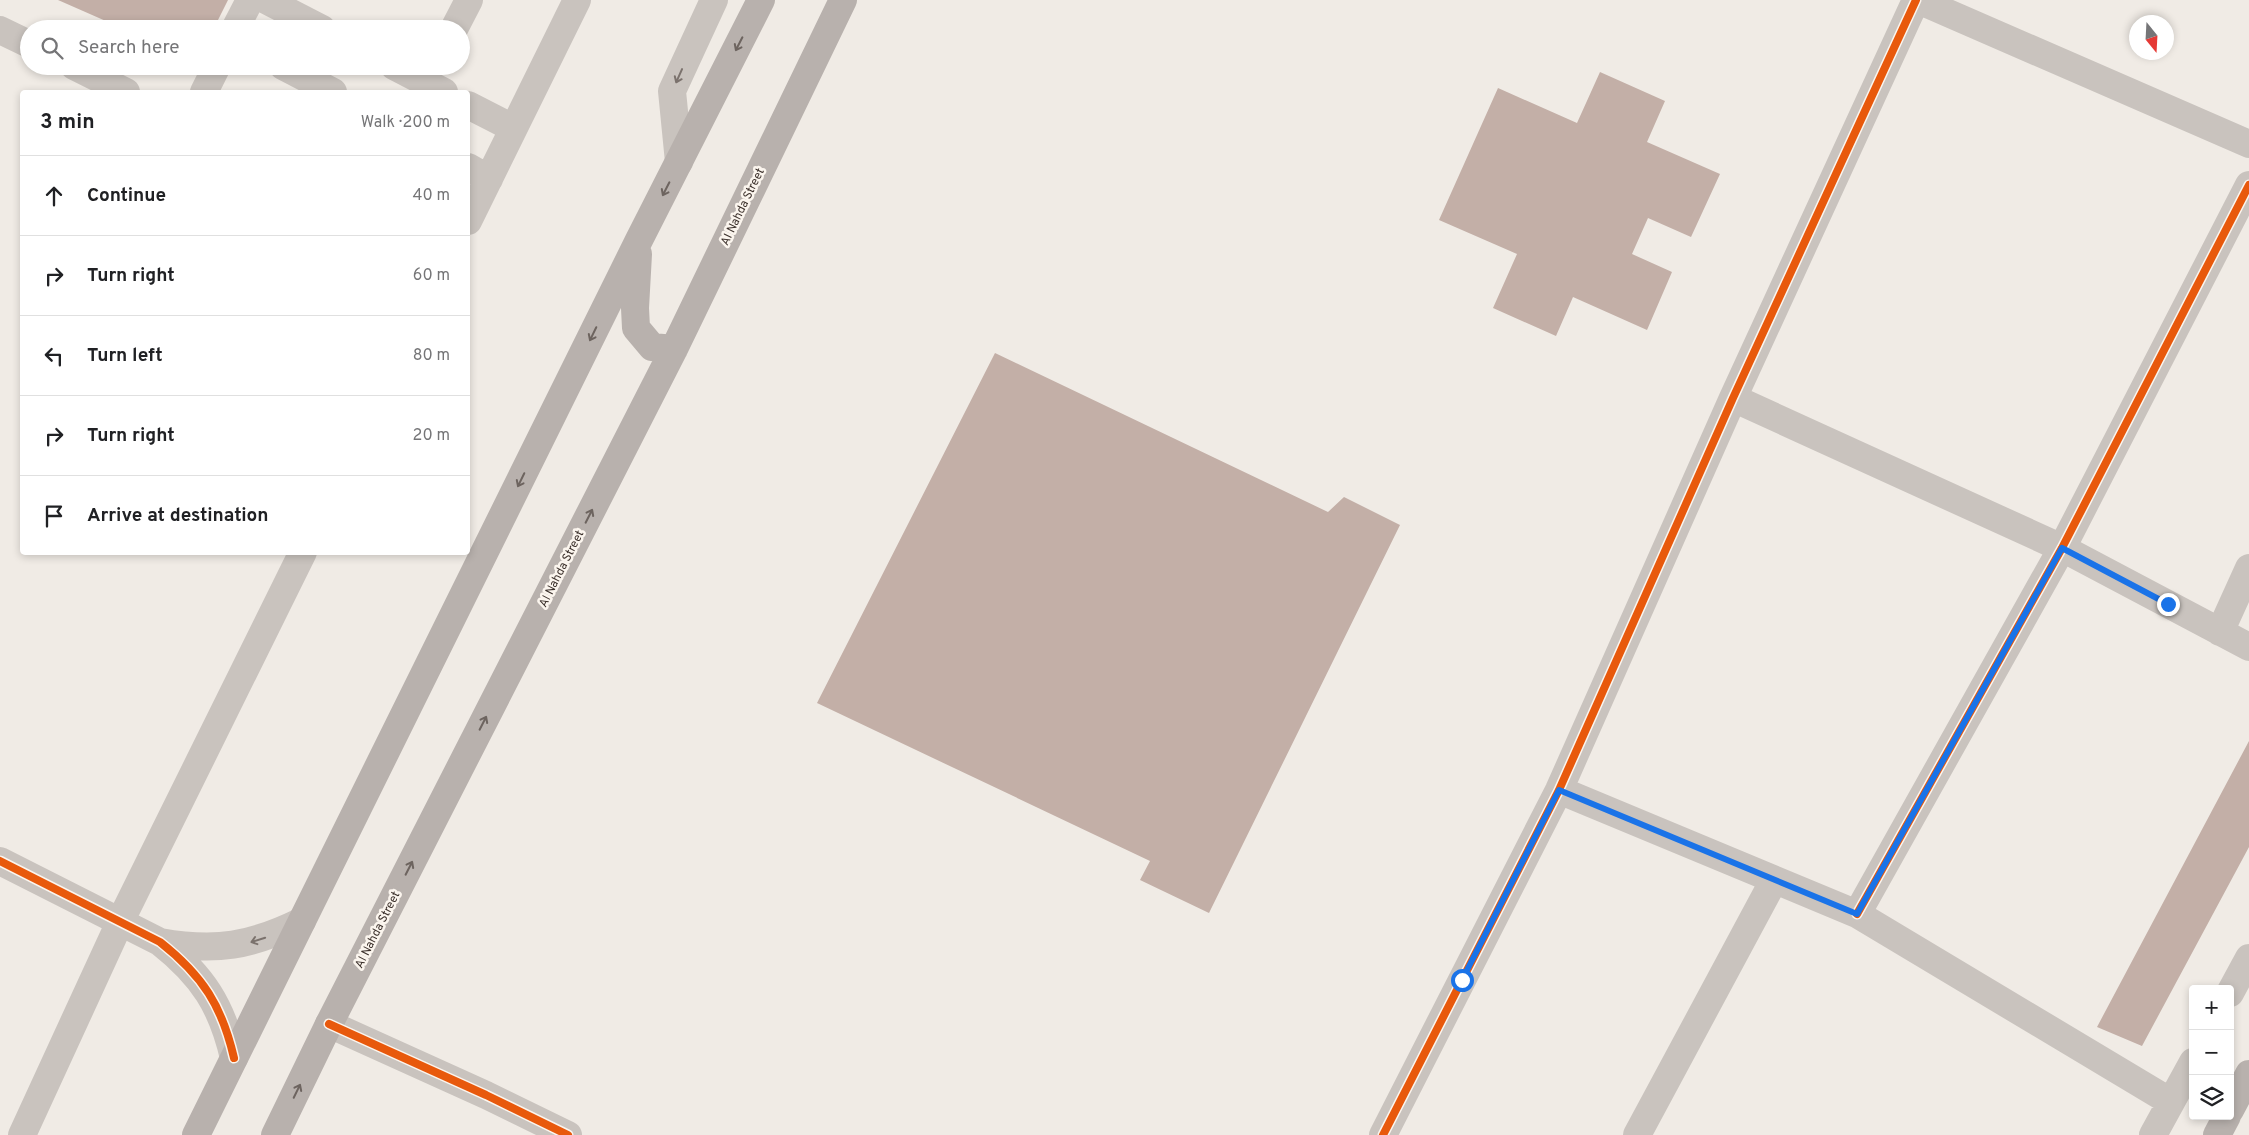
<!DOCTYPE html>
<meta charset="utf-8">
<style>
:root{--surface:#fff;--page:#f2f2f2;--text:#202124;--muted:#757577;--line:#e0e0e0}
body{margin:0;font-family:Overpass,sans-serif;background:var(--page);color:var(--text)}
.controls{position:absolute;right:15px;bottom:15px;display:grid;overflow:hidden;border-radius:5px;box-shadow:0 2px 8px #0003}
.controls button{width:45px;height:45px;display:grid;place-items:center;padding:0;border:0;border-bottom:1px solid var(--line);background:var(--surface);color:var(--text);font:25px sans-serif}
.compass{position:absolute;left:2129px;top:15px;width:45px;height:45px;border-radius:50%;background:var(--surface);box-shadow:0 2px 8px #0003;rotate:162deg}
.stop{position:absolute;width:15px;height:15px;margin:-11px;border:4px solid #1a73e8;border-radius:50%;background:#fff}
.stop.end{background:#1a73e8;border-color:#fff;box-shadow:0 1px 5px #0008}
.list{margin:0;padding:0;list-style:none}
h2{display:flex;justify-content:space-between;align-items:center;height:65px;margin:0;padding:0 20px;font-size:21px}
h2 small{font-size:16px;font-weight:400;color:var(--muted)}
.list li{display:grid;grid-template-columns:32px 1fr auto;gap:15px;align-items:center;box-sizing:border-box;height:80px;padding:0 20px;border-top:1px solid var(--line)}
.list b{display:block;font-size:19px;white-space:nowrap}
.list em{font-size:16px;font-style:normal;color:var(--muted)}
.icon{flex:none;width:28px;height:28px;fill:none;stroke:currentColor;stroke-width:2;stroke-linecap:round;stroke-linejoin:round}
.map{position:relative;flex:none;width:2249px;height:1135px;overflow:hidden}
.search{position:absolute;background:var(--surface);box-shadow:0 2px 8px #0003;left:20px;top:20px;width:450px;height:55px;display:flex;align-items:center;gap:12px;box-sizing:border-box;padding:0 18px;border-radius:28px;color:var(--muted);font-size:19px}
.panel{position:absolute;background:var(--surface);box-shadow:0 2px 8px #0003;left:20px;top:90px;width:450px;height:465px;border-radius:5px}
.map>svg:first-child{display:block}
.building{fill:#c3afa7}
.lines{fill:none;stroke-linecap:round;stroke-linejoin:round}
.minor{stroke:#c9c3be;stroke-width:28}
.major{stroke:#b8b1ad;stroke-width:28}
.cycleway-casing{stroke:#fbf5ee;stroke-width:11}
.cycleway{stroke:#e8590c;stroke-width:8}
.oneway{stroke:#6d645f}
.oneway2{stroke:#7b726d}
.route{stroke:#1a73e8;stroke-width:6}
.labels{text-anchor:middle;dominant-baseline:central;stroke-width:5;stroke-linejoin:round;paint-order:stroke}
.street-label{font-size:12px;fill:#3b302b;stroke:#fbf5ee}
</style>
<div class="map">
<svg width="2249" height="1135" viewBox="0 0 2249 1135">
<rect width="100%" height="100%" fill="#f0ebe5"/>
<path class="building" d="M58,0H228L216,24L163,29H124Z
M1600,72L1665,101L1647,142L1720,174L1691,237L1648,218L1632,254L1672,272L1647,330L1573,297L1556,336L1493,308L1517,254L1439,220L1498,88L1577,123Z
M995,353L1328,512L1344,497L1400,525L1209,913L1140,880L1150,861L817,703Z
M2249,741V847L2142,1046L2097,1027Z"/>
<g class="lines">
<path class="minor" d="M266,0L322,29
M1918,0L2249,144
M235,29L250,0
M454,29L469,0
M0,30L29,44
M74,66L126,92
M283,66L333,92
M394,66L444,92
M204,92L217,66
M468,105L513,128
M679,162L672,91L714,0
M468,167L489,179
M468,221L577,0
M1733,398L2062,548L2249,647
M2220,632L2249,568
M1559,790L1857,914L2171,1102
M0,861L160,942C203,976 222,1006 234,1058
M1857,914L2062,548L2249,185
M160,942C216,952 251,946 302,921
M2230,993L2249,958
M329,1024L486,1095L568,1135
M22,1135L120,922L303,552
M1383,1135L1559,790L1733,398L1916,0
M1637,1135L1774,880
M2153,1135L2193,1062"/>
<path class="major" d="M638,254L635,308L636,328L652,347L674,349
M2230,1110L2249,1074
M196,1135L639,240L761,0
M275,1135L329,1024L674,349L843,0
M2217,1135L2227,1116"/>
<g class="cycleway-casing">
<path id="cycleway" d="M0,861L160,942C203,976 222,1006 234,1058
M1857,914L2062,548L2249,185
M329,1024L486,1095L568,1135
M1383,1135L1559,790L1733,398L1916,0"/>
</g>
<use href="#cycleway" class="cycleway"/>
</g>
<defs><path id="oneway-shaft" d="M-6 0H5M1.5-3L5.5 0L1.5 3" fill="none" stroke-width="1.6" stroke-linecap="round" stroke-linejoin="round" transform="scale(1.25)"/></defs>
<g class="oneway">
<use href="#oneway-shaft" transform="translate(739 44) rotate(117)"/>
<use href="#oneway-shaft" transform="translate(666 189) rotate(117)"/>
<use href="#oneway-shaft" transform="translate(593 334) rotate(116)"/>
<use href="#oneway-shaft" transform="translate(521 480) rotate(116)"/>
<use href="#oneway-shaft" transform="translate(589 516) rotate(-63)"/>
<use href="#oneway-shaft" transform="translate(483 723) rotate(-63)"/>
<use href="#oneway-shaft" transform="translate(409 868) rotate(-63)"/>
<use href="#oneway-shaft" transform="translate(297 1091) rotate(-64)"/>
</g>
<g class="oneway2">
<use href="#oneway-shaft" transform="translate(679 76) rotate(114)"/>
<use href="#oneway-shaft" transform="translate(258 940) rotate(162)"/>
</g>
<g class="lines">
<path class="route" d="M1462,980L1559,790L1857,914L2062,548L2168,604"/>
</g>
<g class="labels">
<g class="street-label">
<text transform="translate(743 207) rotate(-64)">Al Nahda Street</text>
<text transform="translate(562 569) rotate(-63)">Al Nahda Street</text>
<text transform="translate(378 930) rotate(-63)">Al Nahda Street</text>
</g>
</g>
</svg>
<div class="controls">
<button>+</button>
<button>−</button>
<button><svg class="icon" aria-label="layers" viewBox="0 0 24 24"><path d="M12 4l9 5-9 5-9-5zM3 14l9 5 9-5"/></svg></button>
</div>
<svg class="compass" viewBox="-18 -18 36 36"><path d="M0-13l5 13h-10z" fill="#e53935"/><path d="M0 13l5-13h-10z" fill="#757577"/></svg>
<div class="stop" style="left:1462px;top:980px"></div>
<div class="stop end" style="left:2168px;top:604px"></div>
<div class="search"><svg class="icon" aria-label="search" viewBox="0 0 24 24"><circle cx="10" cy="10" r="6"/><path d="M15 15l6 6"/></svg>Search here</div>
<section class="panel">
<h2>3 min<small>Walk · 200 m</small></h2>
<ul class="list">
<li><svg class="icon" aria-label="ahead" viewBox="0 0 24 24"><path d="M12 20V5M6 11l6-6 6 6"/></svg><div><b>Continue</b></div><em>40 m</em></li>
<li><svg class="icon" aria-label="right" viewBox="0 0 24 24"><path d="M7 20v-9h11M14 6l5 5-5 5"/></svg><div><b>Turn right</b></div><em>60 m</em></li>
<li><svg class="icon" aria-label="left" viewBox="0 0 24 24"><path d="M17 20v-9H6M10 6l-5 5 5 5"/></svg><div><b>Turn left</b></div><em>80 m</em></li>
<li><svg class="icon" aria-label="right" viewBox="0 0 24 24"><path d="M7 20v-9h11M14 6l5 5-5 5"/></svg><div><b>Turn right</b></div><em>20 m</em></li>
<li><svg class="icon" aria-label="arrive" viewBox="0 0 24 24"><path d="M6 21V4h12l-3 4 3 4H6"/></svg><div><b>Arrive at destination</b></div></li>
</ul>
</section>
</div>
